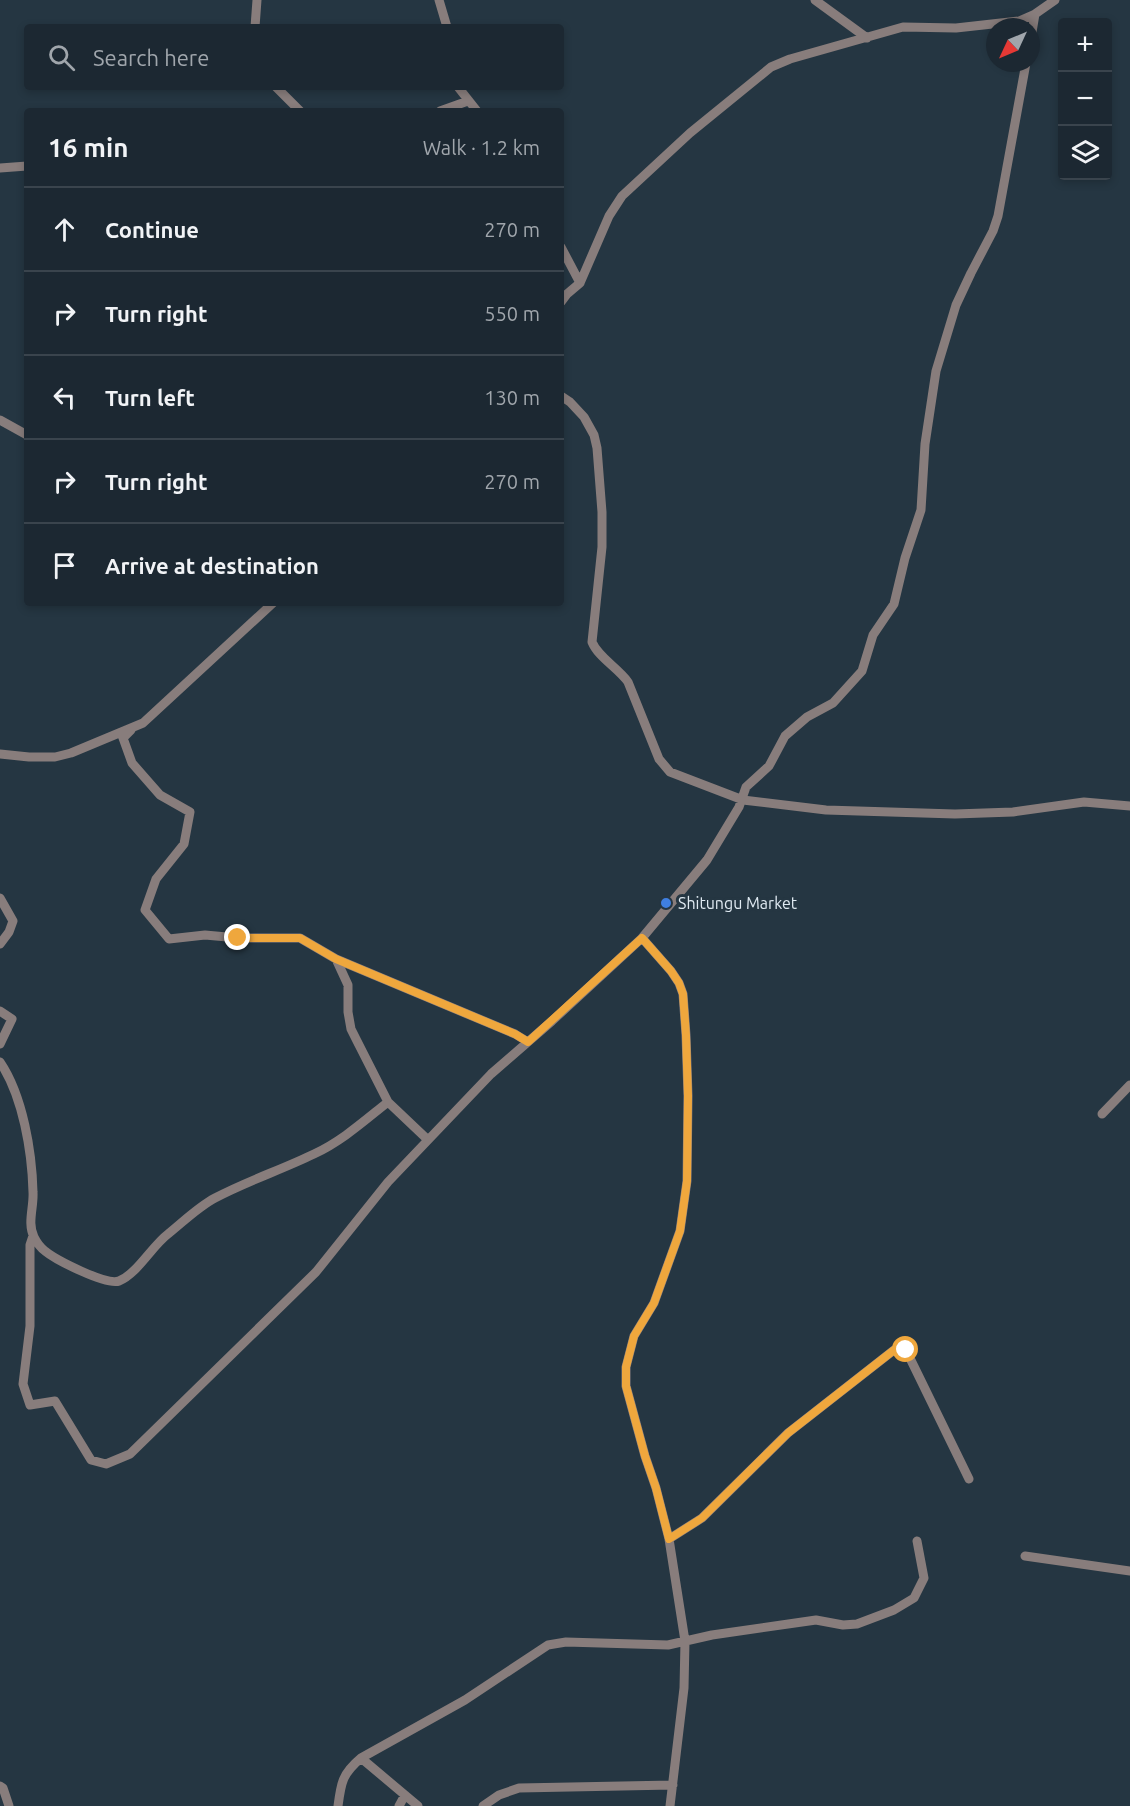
<!DOCTYPE html>
<meta charset="utf-8">
<style>
:root{--surface:#1c2832;--page:#29343e;--text:#f1f3f6;--muted:#a0a6ac;--line:#3a444d}
body{margin:0;font-family:Ubuntu,sans-serif;background:var(--page);color:var(--text)}
.controls{position:absolute;right:18px;top:18px;display:grid;overflow:hidden;border-radius:6px;box-shadow:0 3px 9px #0003}
.controls button{width:54px;height:54px;display:grid;place-items:center;padding:0;border:0;border-bottom:2px solid var(--line);background:var(--surface);color:var(--text);font:30px sans-serif}
.compass{position:absolute;left:986px;top:18px;width:54px;height:54px;border-radius:50%;background:var(--surface);box-shadow:0 3px 9px #0003;rotate:226deg}
.stop{position:absolute;width:18px;height:18px;margin:-14px;border:4px solid #efa73d;border-radius:50%;background:#fff}
.stop.end{background:#efa73d;border-color:#fff;box-shadow:0 2px 6px #0008}
.list{margin:0;padding:0;list-style:none}
h2{display:flex;justify-content:space-between;align-items:center;height:78px;margin:0;padding:0 24px;font-size:26px}
h2 small{font-size:20px;font-weight:400;color:var(--muted)}
.list li{display:grid;grid-template-columns:39px 1fr auto;gap:18px;align-items:center;box-sizing:border-box;height:84px;padding:0 24px;border-top:2px solid var(--line)}
.list b{display:block;font-size:22px;white-space:nowrap}
.list em{font-size:20px;font-style:normal;color:var(--muted)}
.icon{flex:none;width:33px;height:33px;fill:none;stroke:currentColor;stroke-width:2;stroke-linecap:round;stroke-linejoin:round}
.map{position:relative;flex:none;width:1130px;height:1806px;overflow:hidden}
.search{position:absolute;background:var(--surface);box-shadow:0 3px 9px #0003;left:24px;top:24px;width:540px;height:66px;display:flex;align-items:center;gap:15px;box-sizing:border-box;padding:0 21px;border-radius:6px;color:var(--muted);font-size:22px}
.panel{position:absolute;background:var(--surface);box-shadow:0 3px 9px #0003;left:24px;top:108px;width:540px;height:498px;border-radius:6px}
.map>svg:first-child{display:block}
.lines{fill:none;stroke-linecap:round;stroke-linejoin:round}
.minor{stroke:#887d7c;stroke-width:9}
.route{stroke:#efa73d;stroke-width:8}
.shop-dot{fill:#3f7fe0;stroke:#253642;stroke-width:2}
.labels{text-anchor:middle;dominant-baseline:central;stroke-width:6;stroke-linejoin:round;paint-order:stroke}
.poi-label{font-size:16px;fill:#e0eaf2;stroke:#253642;text-anchor:start}
</style>
<div class="map">
<svg width="1130" height="1806" viewBox="0 0 1130 1806">
<rect width="100%" height="100%" fill="#253642"/>
<g class="lines">
<path class="minor" d="M439,0L447,27
M815,0L867,38
M255,27L257,0
M1031,38L1035,14
M276,87L300,111
M458,87L477,111
M440,111L468,101
M0,168L27,166
M561,247L580,283L567,294L561,302
M580,283L609,216L622,196L690,133L771,67L790,59L903,27L956,28L1019,21L1035,14L1055,0
M561,396L570,402L584,417L594,435L597,448L602,512V547L592,642C598,657 618,668 628,682L659,759L670,772L743,800L826,810L955,814L1013,812L1084,802L1130,806
M0,420L27,435
M131,730L123,738L132,763L160,795L190,812L184,844L156,879L145,910L169,939L205,935L238,938H300L336,959L515,1034L528,1042
M0,754L29,757H55L71,753L143,723L273,603
M0,898L13,921L9,932L0,944
M336,959L348,985V1012L351,1029L357,1041L388,1102L427,1139
M0,1011L12,1019L0,1044
M0,1062C23,1096 32,1152 33,1192C34,1207 27,1223 34,1237C36,1241 41,1248 45,1251C56,1260 107,1286 119,1281C137,1274 152,1246 168,1234C183,1222 198,1207 215,1198C247,1181 281,1170 314,1154C342,1141 364,1121 388,1102
M1102,1114L1130,1085
M33,1236L30,1245V1326L23,1384L30,1405L55,1401L91,1460L106,1464L130,1454L316,1272L388,1182L491,1074L552,1021L642,938
M669,1539L702,1518L788,1433L894,1350H906L969,1479
M1025,1556L1130,1571
M361,1758L418,1806
M0,1786L3,1788L9,1806
M338,1806C341,1783 342,1774 361,1758L465,1700L548,1645L566,1642L668,1645L712,1635L816,1620L843,1625L857,1624L894,1610L914,1598L924,1578L917,1541
M399,1806L405,1795
M483,1806L499,1795L519,1788L673,1785
M670,1806L684,1688L685,1641L669,1539L656,1488L645,1456L626,1386V1367L634,1336L654,1303L680,1231L687,1181L688,1096L686,1035L683,994L679,983L671,971L642,938L707,860L739,807L746,787L769,766L785,736L807,717L833,703L862,671L873,635L894,604L905,558L921,510L925,444L936,371L956,305L971,273L993,231L998,216L1026,63"/>
</g>
<g class="lines">
<path class="route" d="M238,938H300L336,959L515,1034L528,1042L642,938L671,971L679,983L683,994L686,1035L688,1096L687,1181L680,1231L654,1303L634,1336L626,1367V1386L645,1456L656,1488L669,1539L702,1518L788,1433L894,1350H906"/>
</g>
<circle class="shop-dot" cx="666" cy="903" r="6"/>
<g class="labels">
<g class="poi-label">
<text x="678" y="903">Shitungu Market</text>
</g>
</g>
</svg>
<div class="controls">
<button>+</button>
<button>−</button>
<button><svg class="icon" aria-label="layers" viewBox="0 0 24 24"><path d="M12 4l9 5-9 5-9-5zM3 14l9 5 9-5"/></svg></button>
</div>
<svg class="compass" viewBox="-18 -18 36 36"><path d="M0-13l5 13h-10z" fill="#e53935"/><path d="M0 13l5-13h-10z" fill="#a0a6ac"/></svg>
<div class="stop" style="left:906px;top:1350px"></div>
<div class="stop end" style="left:238px;top:938px"></div>
<div class="search"><svg class="icon" aria-label="search" viewBox="0 0 24 24"><circle cx="10" cy="10" r="6"/><path d="M15 15l6 6"/></svg>Search here</div>
<section class="panel">
<h2>16 min<small>Walk · 1.2 km</small></h2>
<ul class="list">
<li><svg class="icon" aria-label="ahead" viewBox="0 0 24 24"><path d="M12 20V5M6 11l6-6 6 6"/></svg><div><b>Continue</b></div><em>270 m</em></li>
<li><svg class="icon" aria-label="right" viewBox="0 0 24 24"><path d="M7 20v-9h11M14 6l5 5-5 5"/></svg><div><b>Turn right</b></div><em>550 m</em></li>
<li><svg class="icon" aria-label="left" viewBox="0 0 24 24"><path d="M17 20v-9H6M10 6l-5 5 5 5"/></svg><div><b>Turn left</b></div><em>130 m</em></li>
<li><svg class="icon" aria-label="right" viewBox="0 0 24 24"><path d="M7 20v-9h11M14 6l5 5-5 5"/></svg><div><b>Turn right</b></div><em>270 m</em></li>
<li><svg class="icon" aria-label="arrive" viewBox="0 0 24 24"><path d="M6 21V4h12l-3 4 3 4H6"/></svg><div><b>Arrive at destination</b></div></li>
</ul>
</section>
</div>
